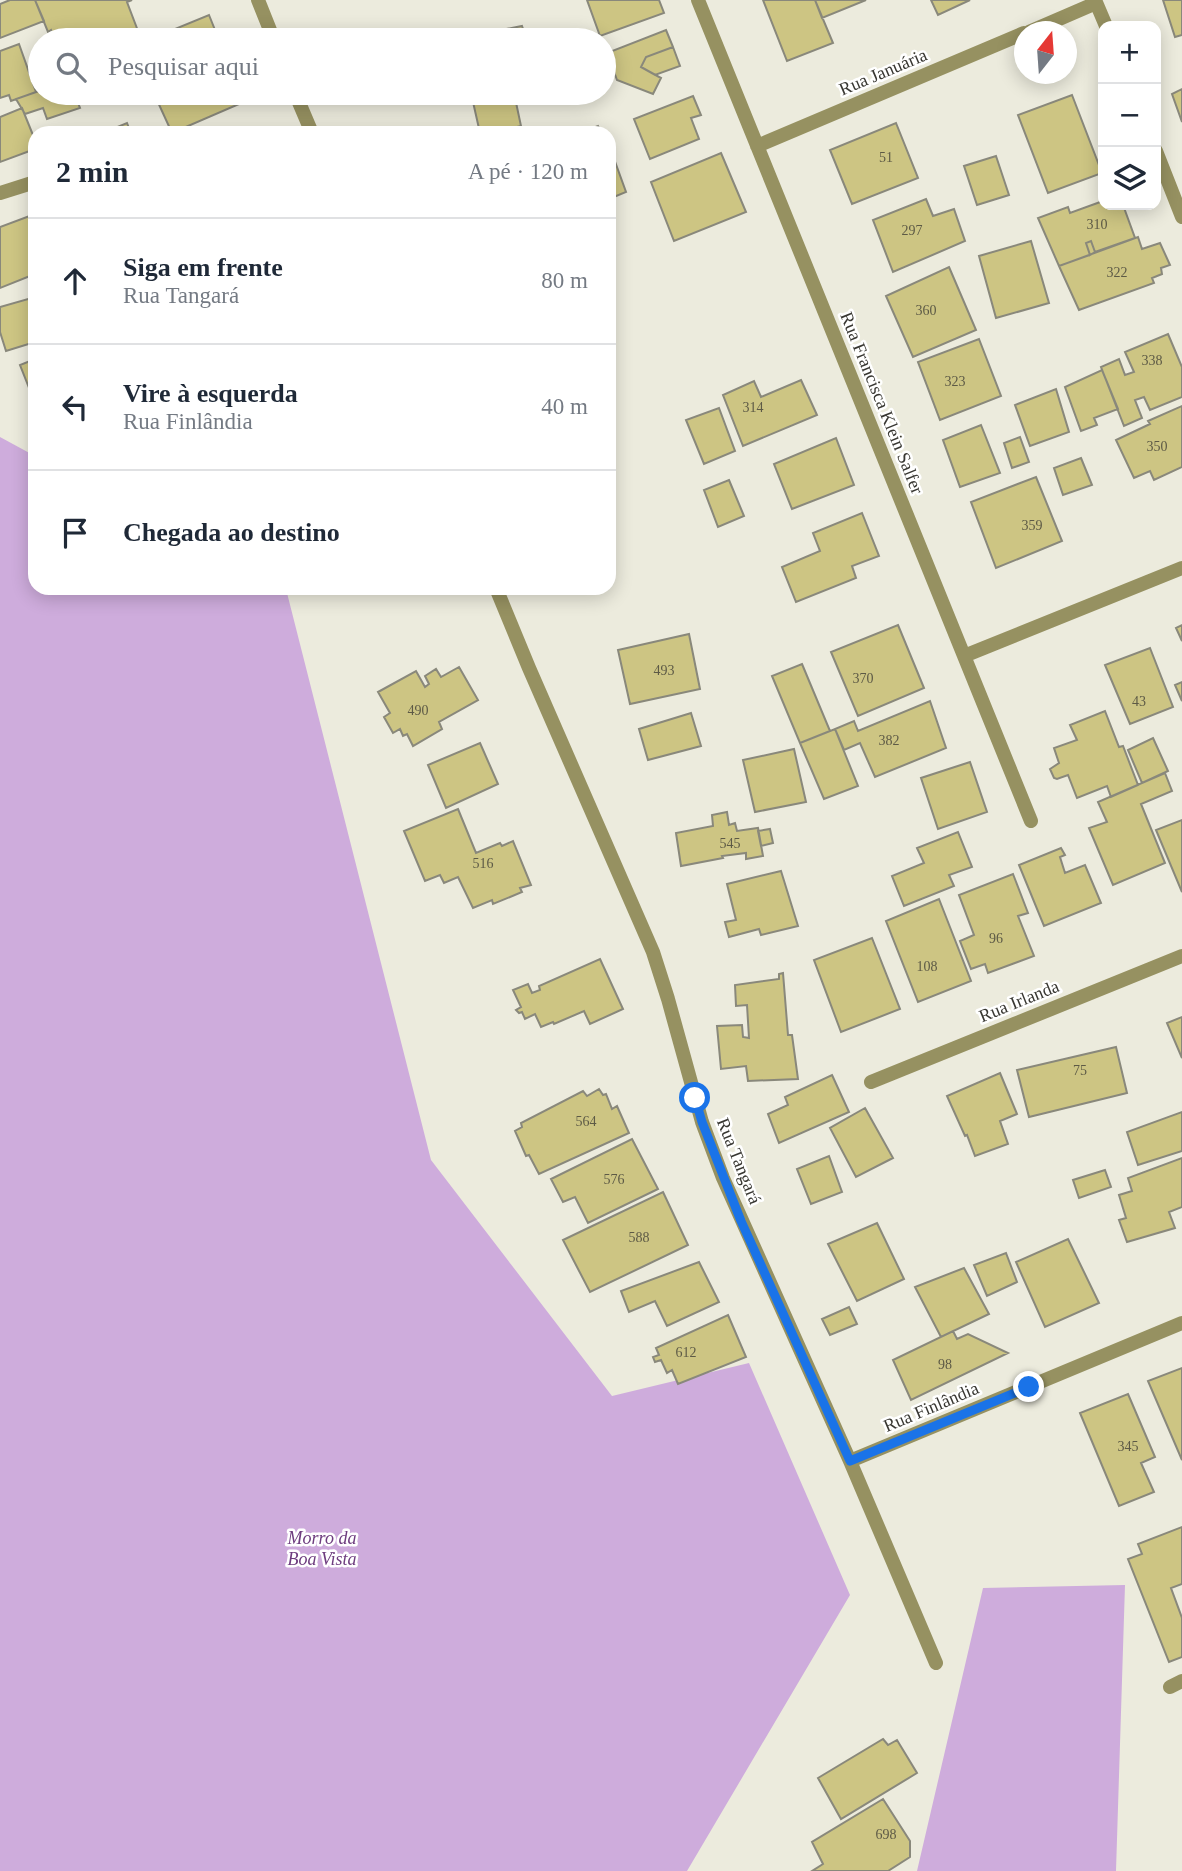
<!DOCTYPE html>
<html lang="pt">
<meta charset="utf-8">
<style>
:root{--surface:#fff;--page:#f2f2f3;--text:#1f2937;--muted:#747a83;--line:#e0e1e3}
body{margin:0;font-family:"Times New Roman",serif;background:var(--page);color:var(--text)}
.controls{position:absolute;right:21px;top:21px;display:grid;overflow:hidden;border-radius:14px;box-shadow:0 4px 18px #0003}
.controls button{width:63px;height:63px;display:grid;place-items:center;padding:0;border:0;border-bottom:2px solid var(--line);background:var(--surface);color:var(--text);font:35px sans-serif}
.compass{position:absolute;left:1014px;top:21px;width:63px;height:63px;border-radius:50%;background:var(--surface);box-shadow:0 4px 18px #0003;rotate:17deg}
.stop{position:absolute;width:21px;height:21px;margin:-16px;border:5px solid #1a73e8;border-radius:50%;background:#fff}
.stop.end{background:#1a73e8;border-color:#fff;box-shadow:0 2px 7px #0008}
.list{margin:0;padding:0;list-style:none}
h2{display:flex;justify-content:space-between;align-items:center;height:91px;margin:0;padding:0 28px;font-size:30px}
h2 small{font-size:23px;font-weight:400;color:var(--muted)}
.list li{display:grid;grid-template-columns:46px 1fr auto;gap:21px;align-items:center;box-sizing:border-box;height:126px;padding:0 28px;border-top:2px solid var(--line)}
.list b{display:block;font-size:26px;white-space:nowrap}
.list p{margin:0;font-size:23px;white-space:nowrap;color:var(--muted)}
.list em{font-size:23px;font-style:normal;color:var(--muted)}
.icon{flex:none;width:38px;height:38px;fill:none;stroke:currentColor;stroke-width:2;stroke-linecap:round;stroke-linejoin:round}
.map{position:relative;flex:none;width:1182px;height:1871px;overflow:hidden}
.search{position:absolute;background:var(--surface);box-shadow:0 4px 18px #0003;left:28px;top:28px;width:588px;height:77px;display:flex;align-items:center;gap:18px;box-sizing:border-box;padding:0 24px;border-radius:38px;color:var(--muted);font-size:26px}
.panel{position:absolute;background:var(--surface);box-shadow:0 4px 18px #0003;left:28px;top:126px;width:588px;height:469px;border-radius:21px}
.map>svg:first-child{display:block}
.green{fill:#ceacdc}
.building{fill:#cdc583;stroke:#89887b;stroke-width:2}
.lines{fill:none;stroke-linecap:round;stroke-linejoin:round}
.street{stroke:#969161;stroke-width:14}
.route{stroke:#1a73e8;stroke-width:9}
.labels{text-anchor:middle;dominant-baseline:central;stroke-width:5;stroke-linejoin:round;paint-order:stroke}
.number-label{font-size:14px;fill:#5d5a46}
.street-label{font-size:18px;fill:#383732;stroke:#fff}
.park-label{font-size:18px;font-style:italic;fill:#6e3d7f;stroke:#fff}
</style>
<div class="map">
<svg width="1182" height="1871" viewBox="0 0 1182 1871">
<rect width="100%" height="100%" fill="#ecebdd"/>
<path class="green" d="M0,437L35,456V588L286,589L431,1160L612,1396L749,1363L850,1595L687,1871H0Z
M1125,1585L1116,1871H917L983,1588Z"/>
<path class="building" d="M10,0H35L44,21L0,38V4Z
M35,0H132L127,2L138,31L105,40L102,37L93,40H55L51,30L48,32Z
M587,0H659L664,13L600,36Z
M763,0H815L833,43L787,61Z
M815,0H866L822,18Z
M931,0H970L938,15Z
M1163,0H1182V35L1175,37Z
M209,15L219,40H173L170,31Z
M522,26L527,40H493L491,32Z
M666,30L673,47L646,57L641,67L661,78L653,94L617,80L607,53Z
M162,31L166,40H140Z
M19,44L36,92L11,101L9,95L0,98V51Z
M673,47L680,66L655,75L641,67L646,57Z
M1182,89V122L1172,94Z
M39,91L74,93L80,108L47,119L43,108L25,114L16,99Z
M102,93H132L106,103Z
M168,93H242L246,101L172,133L156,98Z
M471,93H514L521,126L517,127L519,133H480Z
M1072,95L1102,173L1048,193L1018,115Z
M693,96L701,115L691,118L699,139L650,159L634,119Z
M22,108L35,140V149L0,162V117Z
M127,123L131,133H103Z
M896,123L918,178L852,204L830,150Z
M598,126L601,133H579Z
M609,145L626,192L609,199Z
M721,153L746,212L674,241L651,182Z
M996,156L1009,195L977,205L964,166Z
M926,199L933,216L954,209L965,241L893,272L873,220Z
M1103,201V205H1123L1135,238L1095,252L1091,241L1086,243L1090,255L1059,266L1038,218L1068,207L1070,213Z
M35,214V274L0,288V227Z
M1138,237L1142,249L1160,243L1170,265L1161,268L1162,274L1152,278L1154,283L1079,310L1059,266Z
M1031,241L1049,303L996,318L979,256Z
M1091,241L1095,252L1090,255L1086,243Z
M949,267L976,330L913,357L886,296Z
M35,297V342L6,351L0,332V307Z
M1168,334L1182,367V397L1150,410L1144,397L1135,400L1142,418L1124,426L1101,367L1119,359L1125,375L1134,372L1125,352Z
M979,339L1001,396L940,420L918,362Z
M35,359V403L20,365Z
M1102,370L1118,409L1094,418L1097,425L1081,431L1065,387Z
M801,380L817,415L743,446L723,395L754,381L761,397Z
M1056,389L1069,432L1030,446L1015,405Z
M1182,406V467L1154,480L1150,471L1134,478L1116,440L1150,424L1148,421Z
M719,408L735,451L704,464L686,420Z
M981,425L1000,473L960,487L943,440Z
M1020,437L1029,462L1012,468L1004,443Z
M836,438L854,485L792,509L774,464Z
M1081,458L1092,485L1063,495L1054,468Z
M1036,477L1062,541L996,568L971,502Z
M729,480L744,516L718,527L704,490Z
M862,513L879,556L852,566L856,578L796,602L782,567L820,551L813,533Z
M898,625L924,688L858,716L831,652Z
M1182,625V641L1176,628Z
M689,634L700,689L630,704L618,650Z
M1150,648L1173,707L1130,724L1105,665Z
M802,664L830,731L800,743L772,676Z
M459,667L478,700L439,722L442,729L413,746L407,734L403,736L400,729L393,733L384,717L390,713L378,692L416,671L425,687L429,684L425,676L436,669L441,677Z
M1182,682V701L1175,685Z
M930,701L946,748L875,777L860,743L844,750L835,729L854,721L858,731Z
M1105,711L1119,747L1123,746L1138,785L1111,797L1107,786L1077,798L1068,775L1057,779L1054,778L1050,769L1059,763L1054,748L1077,740L1070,725Z
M691,713L701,746L648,760L639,729Z
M835,729L858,786L824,799L800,743Z
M1153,738L1168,771L1142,783L1128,750Z
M480,743L498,784L446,808L428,765Z
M794,749L806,802L755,812L743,760Z
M970,762L987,812L938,829L921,778Z
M1165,773L1172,791L1141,804L1165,863L1113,885L1089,828L1107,822L1098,802Z
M458,809L476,853L500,843L502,846L513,841L531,885L520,888L522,892L493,904L492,900L473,908L458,877L444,883L440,875L425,881L404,831Z
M727,812L729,825L735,823L737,831L758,828L763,856L746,859V853L722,856L723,858L681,866L676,833L713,826L712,815Z
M1182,820V892L1156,830Z
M770,829L773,843L761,846L758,831Z
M958,832L972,867L949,875L954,886L904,906L892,876L924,863L917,848Z
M1061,848L1065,855L1060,857L1065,873L1085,865L1101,903L1044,926L1019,865Z
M781,871L798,926L761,935L759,929L729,937L725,922L736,920L727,884Z
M1013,874L1028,913L1018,916L1034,956L988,973L985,964L971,969L960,941L974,935L959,895Z
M939,899L971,981L918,1002L886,921Z
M872,938L900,1009L841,1032L814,960Z
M600,959L623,1009L590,1024L584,1011L554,1024L553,1022L541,1027L535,1014L525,1019L522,1012L519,1013L516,1010L521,1007L513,990L528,984L532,993L540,990L539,986Z
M783,973L788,1035H792L798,1079L748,1081L746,1066L721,1069L717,1026L742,1025L743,1037L749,1038L747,1005L736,1006L735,985L779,979V974Z
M1182,1017V1058L1167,1023Z
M1116,1047L1127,1093L1029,1117L1017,1070Z
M1000,1073L1017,1114L1000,1121L1008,1144L975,1156L967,1135L965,1136L947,1096Z
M832,1075L849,1112L779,1143L768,1114L788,1105L785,1097Z
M599,1089L603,1095L606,1094L612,1109L617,1106L629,1133L539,1174L529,1155L526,1156L515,1131L522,1127L521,1123L583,1091L587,1096Z
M865,1108L893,1158L856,1177L830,1128Z
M1182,1112V1151L1138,1165L1127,1132Z
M632,1139L658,1189L588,1223L575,1197L563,1202L551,1179Z
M829,1156L842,1192L811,1204L797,1169Z
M1182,1158V1207L1169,1212L1175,1228L1127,1242L1119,1220L1126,1218L1119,1195L1132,1191L1128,1178Z
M1105,1170L1111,1187L1079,1198L1073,1180Z
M663,1192L688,1245L590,1292L563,1240Z
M877,1223L904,1279L857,1301L828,1244Z
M1068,1239L1099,1303L1045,1327L1016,1262Z
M1006,1253L1017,1282L987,1296L974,1265Z
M699,1262L719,1302L667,1326L655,1301L629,1312L621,1291Z
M964,1268L989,1314L941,1337L915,1287Z
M849,1307L857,1324L830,1335L822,1319Z
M728,1315L746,1357L678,1384L672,1370L667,1373L661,1360L655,1362L653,1357L659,1355L656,1348Z
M953,1331L957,1339L968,1334L1008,1353L911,1400L893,1360Z
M1182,1368V1460L1148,1381Z
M1128,1394L1155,1457L1141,1463L1154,1492L1119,1506L1080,1413Z
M1182,1527V1584L1171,1588L1182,1618V1657L1169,1662L1128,1559L1142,1554L1138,1544Z
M883,1739L888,1745L897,1740L917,1773L841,1819L818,1778Z
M883,1799L910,1841V1857L888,1871H812L823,1864L812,1842Z"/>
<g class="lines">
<path class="street" d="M258,0L274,40
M698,0L1031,821
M1095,0L1106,26
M1029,32L1096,3
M295,93L312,133
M757,146L1024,33
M1156,151L1182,217
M0,193L35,182
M496,588L529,668L653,952L668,999L702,1122L723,1178L850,1461L936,1663
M964,656L1182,568
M871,1082L1182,956
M850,1461L1182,1323
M1170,1687L1182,1681"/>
</g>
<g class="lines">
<path class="route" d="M695,1098L702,1122L741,1221L850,1461L1029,1387"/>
</g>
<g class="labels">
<g class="number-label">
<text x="886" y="157">51</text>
<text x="1097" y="224">310</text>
<text x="912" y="230">297</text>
<text x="1117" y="272">322</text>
<text x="926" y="310">360</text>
<text x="1152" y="360">338</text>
<text x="955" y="381">323</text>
<text x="753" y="407">314</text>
<text x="1157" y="446">350</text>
<text x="1032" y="525">359</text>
<text x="664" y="670">493</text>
<text x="863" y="678">370</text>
<text x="1139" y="701">43</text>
<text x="418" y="710">490</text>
<text x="889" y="740">382</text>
<text x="730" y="843">545</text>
<text x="483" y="863">516</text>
<text x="996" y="938">96</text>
<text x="927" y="966">108</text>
<text x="1080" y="1070">75</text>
<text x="586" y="1121">564</text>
<text x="614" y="1179">576</text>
<text x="639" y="1237">588</text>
<text x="686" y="1352">612</text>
<text x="945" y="1364">98</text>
<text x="1128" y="1446">345</text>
<text x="886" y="1834">698</text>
</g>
<g class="street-label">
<text transform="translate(883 72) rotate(-23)">Rua Januária</text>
<text transform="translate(882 403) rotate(68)">Rua Francisca Klein Salfer</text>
<text transform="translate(1019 1001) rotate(-22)">Rua Irlanda</text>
<text transform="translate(739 1161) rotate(68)">Rua Tangará</text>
<text transform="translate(931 1407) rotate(-23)">Rua Finlândia</text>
</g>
<g class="park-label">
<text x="322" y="1538">Morro da<tspan x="322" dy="21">Boa Vista</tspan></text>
</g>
</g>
</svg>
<div class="controls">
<button>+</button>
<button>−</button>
<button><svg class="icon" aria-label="layers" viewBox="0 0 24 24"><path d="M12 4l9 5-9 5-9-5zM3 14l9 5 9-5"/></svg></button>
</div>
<svg class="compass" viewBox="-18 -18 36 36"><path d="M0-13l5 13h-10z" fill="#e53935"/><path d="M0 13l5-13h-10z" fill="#747a83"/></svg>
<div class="stop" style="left:695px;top:1098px"></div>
<div class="stop end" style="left:1029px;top:1387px"></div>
<div class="search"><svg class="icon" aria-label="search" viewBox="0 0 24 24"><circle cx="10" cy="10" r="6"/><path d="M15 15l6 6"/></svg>Pesquisar aqui</div>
<section class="panel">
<h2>2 min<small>A pé · 120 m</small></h2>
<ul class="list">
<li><svg class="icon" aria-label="ahead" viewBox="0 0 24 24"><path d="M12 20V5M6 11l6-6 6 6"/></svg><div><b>Siga em frente</b><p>Rua Tangará</p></div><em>80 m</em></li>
<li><svg class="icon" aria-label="left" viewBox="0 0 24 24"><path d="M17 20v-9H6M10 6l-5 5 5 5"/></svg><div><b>Vire à esquerda</b><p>Rua Finlândia</p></div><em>40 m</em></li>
<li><svg class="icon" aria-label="arrive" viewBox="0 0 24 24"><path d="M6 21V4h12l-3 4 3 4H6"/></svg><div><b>Chegada ao destino</b></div></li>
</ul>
</section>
</div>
